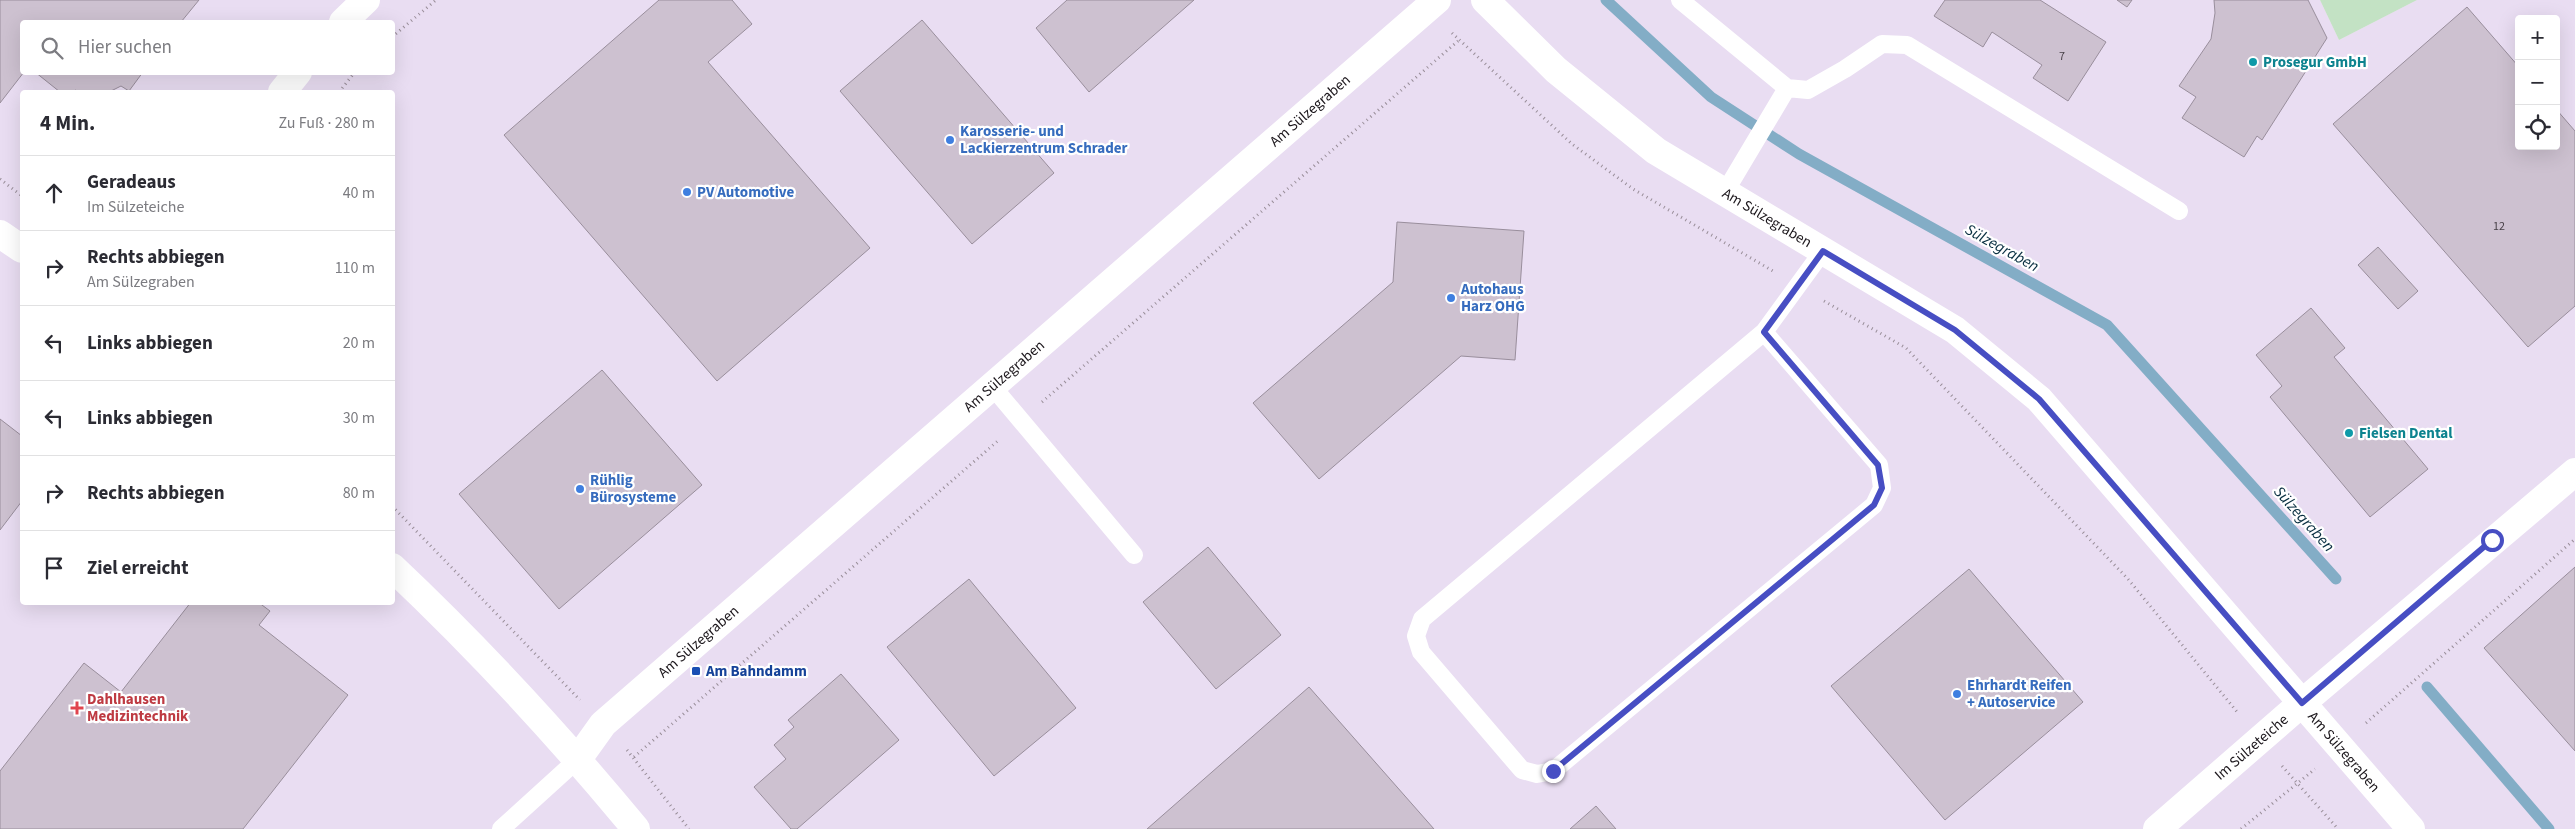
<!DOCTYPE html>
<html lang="de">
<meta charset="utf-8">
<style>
:root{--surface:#fff;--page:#f2f2f3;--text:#2b2b33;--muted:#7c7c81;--line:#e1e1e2}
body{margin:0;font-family:"Source Sans 3",sans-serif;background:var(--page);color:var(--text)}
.controls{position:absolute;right:15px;top:15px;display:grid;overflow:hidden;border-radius:5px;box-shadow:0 5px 20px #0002}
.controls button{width:45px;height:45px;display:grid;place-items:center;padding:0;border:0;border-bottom:1px solid var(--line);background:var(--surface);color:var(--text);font:25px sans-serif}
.stop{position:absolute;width:15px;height:15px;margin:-11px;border:4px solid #474ec3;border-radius:50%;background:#fff}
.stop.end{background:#474ec3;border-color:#fff;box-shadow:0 1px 5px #0008}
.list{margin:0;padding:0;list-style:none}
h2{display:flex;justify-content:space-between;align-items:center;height:65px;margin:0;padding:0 20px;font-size:21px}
h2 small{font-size:16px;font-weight:400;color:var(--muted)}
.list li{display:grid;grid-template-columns:32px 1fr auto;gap:15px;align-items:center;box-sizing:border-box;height:75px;padding:0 20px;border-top:1px solid var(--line)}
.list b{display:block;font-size:19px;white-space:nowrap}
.list p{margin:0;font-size:16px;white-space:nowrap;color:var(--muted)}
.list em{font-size:16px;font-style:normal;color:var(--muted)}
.icon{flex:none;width:28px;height:28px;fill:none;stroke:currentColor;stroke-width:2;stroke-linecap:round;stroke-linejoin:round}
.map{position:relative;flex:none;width:2575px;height:829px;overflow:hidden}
.search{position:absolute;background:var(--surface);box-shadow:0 5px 20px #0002;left:20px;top:20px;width:375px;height:55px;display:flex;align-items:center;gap:12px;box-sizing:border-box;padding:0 18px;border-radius:5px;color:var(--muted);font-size:19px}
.panel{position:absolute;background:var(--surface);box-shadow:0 5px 20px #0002;left:20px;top:90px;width:375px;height:515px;border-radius:5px}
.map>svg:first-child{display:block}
.commercial{fill:#e9ddf2;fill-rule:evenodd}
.green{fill:#c3e2c4}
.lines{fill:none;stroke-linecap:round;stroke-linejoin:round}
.stream{stroke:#83adc6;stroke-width:11}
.building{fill:#cdc1d0;stroke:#998e9c}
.path{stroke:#998e99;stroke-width:3;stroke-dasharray:1 4;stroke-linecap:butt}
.service{stroke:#fff;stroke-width:18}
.minor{stroke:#fff;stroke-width:28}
.tertiary{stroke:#fff;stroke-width:28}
.route{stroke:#474ec3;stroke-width:6}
.culture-dot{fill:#0f9aa8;stroke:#fff;stroke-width:2}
.shop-dot{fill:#3f7fe0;stroke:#fff;stroke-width:2}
.transit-dot{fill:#1a4fb4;stroke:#fff;stroke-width:2}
.health-dot{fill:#e0444e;stroke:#fff;stroke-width:2}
.labels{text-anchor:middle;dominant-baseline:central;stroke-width:4.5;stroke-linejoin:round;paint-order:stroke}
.number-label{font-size:12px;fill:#484148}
.culture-label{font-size:15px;font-weight:bold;fill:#0d838f;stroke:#fff;text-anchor:start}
.street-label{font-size:15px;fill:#1b161b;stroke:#fff}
.shop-label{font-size:15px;font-weight:bold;fill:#366cbe;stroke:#fff;text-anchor:start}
.transit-label{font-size:15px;font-weight:bold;fill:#164399;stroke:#fff;text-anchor:start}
.health-label{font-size:15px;font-weight:bold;fill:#be3a42;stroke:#fff;text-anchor:start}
.water-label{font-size:16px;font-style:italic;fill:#082e40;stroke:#fff}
</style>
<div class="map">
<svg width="2575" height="829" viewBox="0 0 2575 829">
<rect width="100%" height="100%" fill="#f6e7f5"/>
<path class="commercial" d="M0,0H2320L2339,40L2417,0H2575V829H0ZM2519,19H2556V146H2519ZM22,22H392V72H22ZM22,92H392V602H22Z"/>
<path class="green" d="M2320,0H2417L2339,40Z"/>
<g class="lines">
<path class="stream" d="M1606,0L1711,97L1799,154L2107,325L2336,579
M2427,687L2549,829"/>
</g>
<path class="building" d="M0,0H199L181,22H22L24,72L0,103Z
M659,0H732L752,24L708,62L870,248L717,381L504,135Z
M1067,0H1194L1089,92L1036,28Z
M1945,0H2040L2106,42L2068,101L2033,78L2042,65L1992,32L1983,47L1934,16Z
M2117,0H2132L2127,7Z
M2214,0H2308L2327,38L2262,140L2257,136L2244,157L2182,118L2196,97L2179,86L2211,39L2215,13Z
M2467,7L2519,67V146H2556V109L2575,131V306L2528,347L2333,124Z
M922,20L1054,173L972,244L840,91Z
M35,72H143L129,91L121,86L109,92H80L75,90L73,92H60Z
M1397,222L1524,231L1515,360L1461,356L1319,479L1253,403L1393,282Z
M2378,247L2418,291L2398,309L2358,265Z
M2311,308L2345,348L2334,357L2428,469L2370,517L2270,397L2282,386L2256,355Z
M602,370L702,485L559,609L459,494Z
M0,419L22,436V501L0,530Z
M1208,547L1281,635L1216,689L1143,602Z
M2575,567V751L2484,648Z
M1969,569L2083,702L1945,820L1831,686Z
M969,579L1076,708L994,776L887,647Z
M191,602H258L270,611L259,625L348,695L243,829H0V771L84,663L121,692Z
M841,674L899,740L797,829H791L754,787L786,759L774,745L794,727L788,720Z
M1309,687L1434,829H1147Z
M1596,806L1616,829H1570Z"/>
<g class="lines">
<path class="path" d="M1452,33L1572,144L1633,189L1773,271
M392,37L436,0
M339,92L355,72
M0,179L22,196
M1824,301L1906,348L2128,579L2238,713
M1042,402L1458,41
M392,506L580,700
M2366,723L2575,539
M627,750L689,829
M634,757L1000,439
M2282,766L2338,829
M2241,829L2315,769"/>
<path class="service" d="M1680,0L1787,88L1725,192
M1787,88L1808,90L1845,69L1882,44L1907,45L2179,211
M1764,332L1422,619L1416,636L1421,652L1522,770L1537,774L1553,771L1874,505L1882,488L1879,465L1764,332L1823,251
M992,386L1134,555
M501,829L578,759"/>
<g class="minor">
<path d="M343,22L366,0"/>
<path d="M282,92L298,72"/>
<path d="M0,234L22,249"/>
<path d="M392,567C479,649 560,737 636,829"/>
<path id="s1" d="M578,759L603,724L1437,0"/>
<path id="s2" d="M2157,829L2302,703"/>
</g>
<g class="tertiary">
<path id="s3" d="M1485,0L1556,70L1656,151L1955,330L2039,399L2411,829"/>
<path d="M2302,703L2575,472"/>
</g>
</g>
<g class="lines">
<path class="route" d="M1553,771L1874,505L1882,488L1878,465L1764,332L1823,251L1955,330L2039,399L2302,703L2492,540"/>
</g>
<g class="culture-dot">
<circle cx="2253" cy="62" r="5"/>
<circle cx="2349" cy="433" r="5"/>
</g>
<g class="shop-dot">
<circle cx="950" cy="140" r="5"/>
<circle cx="687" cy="192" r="5"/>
<circle cx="1451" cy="298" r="5"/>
<circle cx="580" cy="489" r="5"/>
<circle cx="1957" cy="694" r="5"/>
</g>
<rect class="transit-dot" x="691" y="666" width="10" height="10" rx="2.5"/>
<path class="health-dot" d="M74.5 700.5h5v5h5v5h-5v5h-5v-5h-5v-5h5z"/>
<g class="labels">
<g class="number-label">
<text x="2062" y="56">7</text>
<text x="2499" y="226">12</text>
</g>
<g class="culture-label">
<text x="2263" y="62">Prosegur GmbH</text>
<text x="2359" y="433">Fielsen Dental</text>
</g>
<g class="street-label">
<text stroke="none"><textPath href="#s1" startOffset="979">Am Sülzegraben</textPath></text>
<text stroke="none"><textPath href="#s3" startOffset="358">Am Sülzegraben</textPath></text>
<text stroke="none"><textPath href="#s1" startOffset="574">Am Sülzegraben</textPath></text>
<text stroke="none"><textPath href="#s1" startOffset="169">Am Sülzegraben</textPath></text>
<text stroke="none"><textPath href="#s2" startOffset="125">Im Sülzeteiche</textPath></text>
<text stroke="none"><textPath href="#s3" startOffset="1152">Am Sülzegraben</textPath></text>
</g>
<g class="shop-label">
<text x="960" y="131">Karosserie- und<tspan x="960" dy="17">Lackierzentrum Schrader</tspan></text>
<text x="697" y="192">PV Automotive</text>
<text x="1461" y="289">Autohaus<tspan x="1461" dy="17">Harz OHG</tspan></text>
<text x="590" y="480">Rühlig<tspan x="590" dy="17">Bürosysteme</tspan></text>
<text x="1967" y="685">Ehrhardt Reifen<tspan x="1967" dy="17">+ Autoservice</tspan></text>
</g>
<g class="transit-label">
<text x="706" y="671">Am Bahndamm</text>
</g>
<g class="health-label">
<text x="87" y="699">Dahlhausen<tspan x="87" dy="17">Medizintechnik</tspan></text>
</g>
<g class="water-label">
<text transform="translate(2002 248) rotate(29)">Sülzegraben</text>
<text transform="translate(2304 519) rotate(48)">Sülzegraben</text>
</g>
</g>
</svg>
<div class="controls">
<button>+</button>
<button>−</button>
<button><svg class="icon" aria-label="locate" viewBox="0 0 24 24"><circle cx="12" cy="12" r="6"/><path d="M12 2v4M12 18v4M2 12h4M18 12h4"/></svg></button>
</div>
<div class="stop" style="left:2492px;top:540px"></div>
<div class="stop end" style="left:1553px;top:771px"></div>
<div class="search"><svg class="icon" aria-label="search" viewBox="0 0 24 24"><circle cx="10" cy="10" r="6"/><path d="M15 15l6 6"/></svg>Hier suchen</div>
<section class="panel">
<h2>4 Min.<small>Zu Fuß · 280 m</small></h2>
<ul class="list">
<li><svg class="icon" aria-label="ahead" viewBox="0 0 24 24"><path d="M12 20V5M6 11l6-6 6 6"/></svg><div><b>Geradeaus</b><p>Im Sülzeteiche</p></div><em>40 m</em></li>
<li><svg class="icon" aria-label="right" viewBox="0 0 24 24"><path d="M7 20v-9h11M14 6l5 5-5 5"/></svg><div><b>Rechts abbiegen</b><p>Am Sülzegraben</p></div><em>110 m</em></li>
<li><svg class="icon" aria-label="left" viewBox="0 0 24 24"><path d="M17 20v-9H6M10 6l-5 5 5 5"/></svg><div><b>Links abbiegen</b></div><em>20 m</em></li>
<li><svg class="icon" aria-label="left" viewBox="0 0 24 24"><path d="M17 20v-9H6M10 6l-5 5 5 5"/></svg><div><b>Links abbiegen</b></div><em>30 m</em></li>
<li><svg class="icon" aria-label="right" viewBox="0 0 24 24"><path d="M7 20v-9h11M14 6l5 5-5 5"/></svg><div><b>Rechts abbiegen</b></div><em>80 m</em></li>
<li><svg class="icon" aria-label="arrive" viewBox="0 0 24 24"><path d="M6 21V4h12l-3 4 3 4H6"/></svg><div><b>Ziel erreicht</b></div></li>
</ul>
</section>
</div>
